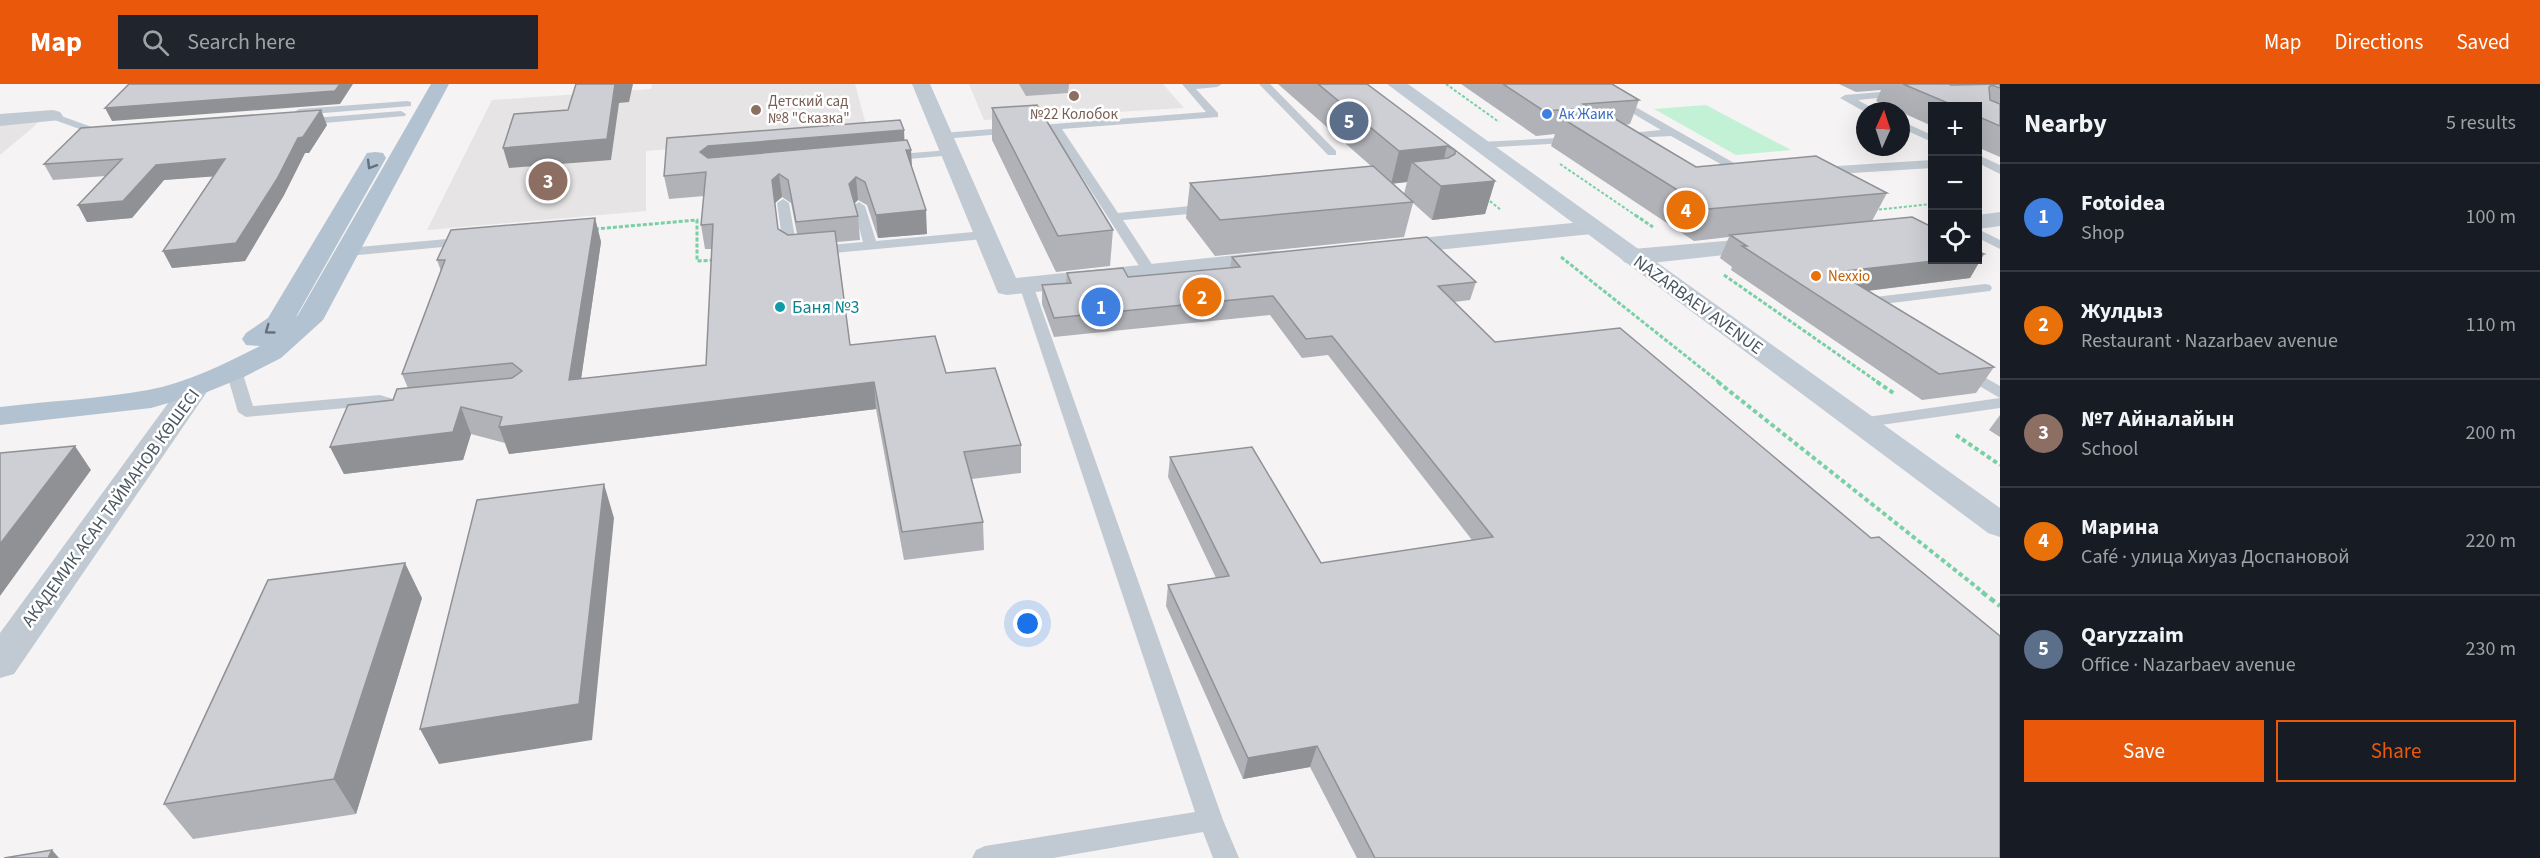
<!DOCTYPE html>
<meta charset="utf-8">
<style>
:root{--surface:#171b24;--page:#20242c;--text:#f1f3f6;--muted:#9ea1a6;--line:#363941;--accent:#ea580c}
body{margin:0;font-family:"Source Sans 3",sans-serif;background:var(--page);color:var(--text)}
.controls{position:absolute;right:18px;top:18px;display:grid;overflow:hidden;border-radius:0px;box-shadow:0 6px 24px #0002}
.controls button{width:54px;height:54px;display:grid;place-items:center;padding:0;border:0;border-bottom:2px solid var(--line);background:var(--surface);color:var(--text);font:30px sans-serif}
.compass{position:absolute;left:1856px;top:18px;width:54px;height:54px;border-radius:50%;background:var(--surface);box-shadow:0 6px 24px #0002;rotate:3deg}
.you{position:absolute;left:1028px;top:540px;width:21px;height:21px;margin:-15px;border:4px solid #fff;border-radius:50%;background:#1a73e8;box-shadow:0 0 0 9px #1a73e833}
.badge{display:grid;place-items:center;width:39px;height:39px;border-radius:50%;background:var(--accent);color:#fff;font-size:20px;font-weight:700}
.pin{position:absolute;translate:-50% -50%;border:3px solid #fff;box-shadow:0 2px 6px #0006}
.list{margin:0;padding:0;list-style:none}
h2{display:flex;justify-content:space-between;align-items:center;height:78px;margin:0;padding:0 24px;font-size:26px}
h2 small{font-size:20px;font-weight:400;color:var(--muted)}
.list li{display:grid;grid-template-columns:39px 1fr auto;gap:18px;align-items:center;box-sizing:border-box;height:108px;padding:0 24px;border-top:2px solid var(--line)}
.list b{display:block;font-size:22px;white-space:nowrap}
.list p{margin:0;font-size:20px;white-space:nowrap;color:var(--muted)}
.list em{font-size:20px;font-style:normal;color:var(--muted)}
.actions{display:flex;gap:12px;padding:18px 24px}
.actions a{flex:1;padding:14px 0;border:2px solid var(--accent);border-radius:0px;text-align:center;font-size:21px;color:var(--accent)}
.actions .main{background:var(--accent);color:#fff}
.icon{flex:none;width:33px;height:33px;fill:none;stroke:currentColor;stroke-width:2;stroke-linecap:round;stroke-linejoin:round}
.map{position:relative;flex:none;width:2000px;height:774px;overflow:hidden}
header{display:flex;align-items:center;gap:36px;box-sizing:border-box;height:84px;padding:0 30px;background:var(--accent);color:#fff}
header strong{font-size:28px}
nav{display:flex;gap:33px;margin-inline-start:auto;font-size:21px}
.search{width:420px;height:54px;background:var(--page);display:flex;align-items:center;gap:15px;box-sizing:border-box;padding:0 21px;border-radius:0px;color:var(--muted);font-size:22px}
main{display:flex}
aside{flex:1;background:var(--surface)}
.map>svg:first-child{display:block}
.education{fill:#e6e4e5}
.green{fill:#c3f1d5}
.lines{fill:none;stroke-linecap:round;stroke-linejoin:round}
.path-far3{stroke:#7ad0a6;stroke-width:2;stroke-dasharray:3 2;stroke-linecap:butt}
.path-far2{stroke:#7ad0a6;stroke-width:3;stroke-dasharray:4 2;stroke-linecap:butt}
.path-far1{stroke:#7ad0a6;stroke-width:4;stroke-dasharray:4.5 3;stroke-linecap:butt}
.path{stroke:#7ad0a6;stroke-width:4.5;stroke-dasharray:6 4;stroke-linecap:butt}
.lane{fill:#c1cad2;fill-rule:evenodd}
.street{fill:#c1cad2;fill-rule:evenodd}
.secondary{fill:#c1cbd6;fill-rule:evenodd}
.primary{fill:#b3c2d1;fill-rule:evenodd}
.wall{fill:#b0b2b7;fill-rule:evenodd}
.shaded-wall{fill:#909195}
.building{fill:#cdcfd5;stroke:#909195;stroke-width:1.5}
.oneway{stroke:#64717d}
.education-dot{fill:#8d6e63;stroke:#fff;stroke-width:2}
.shop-dot{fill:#3f7fe0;stroke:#fff;stroke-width:2}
.food-dot{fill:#e8710a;stroke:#fff;stroke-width:2}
.culture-dot{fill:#0f9aa8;stroke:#fff;stroke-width:2}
.labels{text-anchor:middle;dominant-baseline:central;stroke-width:5;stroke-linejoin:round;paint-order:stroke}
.far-education-label{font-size:15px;fill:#785e54;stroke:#fff;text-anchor:start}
.far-shop-label{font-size:15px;fill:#366cbe;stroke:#fff;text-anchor:start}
.far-food-label{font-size:15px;fill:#c56008;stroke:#fff;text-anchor:start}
.street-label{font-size:18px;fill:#4a5661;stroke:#fff}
.culture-label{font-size:18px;fill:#0d838f;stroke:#fff;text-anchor:start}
</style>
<header>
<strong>Map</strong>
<div class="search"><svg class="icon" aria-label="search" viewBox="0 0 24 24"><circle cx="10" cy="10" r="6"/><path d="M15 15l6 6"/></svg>Search here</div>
<nav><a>Map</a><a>Directions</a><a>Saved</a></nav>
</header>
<main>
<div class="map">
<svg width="2000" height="774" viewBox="0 0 2000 774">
<rect width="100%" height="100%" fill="#f5f3f3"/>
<path class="education" d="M652,0H855L868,48L646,67V127L427,146L492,16L651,5Z
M969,0H1163L1184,24L984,36Z
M40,36L31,45L0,71V39Z"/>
<path class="green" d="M1706,21L1791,66L1736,71L1654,25Z"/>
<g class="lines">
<path class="path-far3" d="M1446,0L1499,38
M1560,80L1638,133
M1486,114L1501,126
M1874,126L1932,120"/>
<path class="path-far2" d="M1635,131L1653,143
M595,145L697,136V177L716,176
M1561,173L1720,299
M1724,191L1879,299"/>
<path class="path-far1" d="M1718,298L1984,509
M1877,298L1895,310
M1956,351L2000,381"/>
<path class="path" d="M1982,508L2000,522"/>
<path class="lane" d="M1182,0H1222L1217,3L1196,5L1218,29V33L1062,45L1118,129L1211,120L1217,124L1211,128L1123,136L1157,188L1150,192L1143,188L1052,46L942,55L936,52L942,49L1206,28Z
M1259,0H1270L1336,67V71H1328Z
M1583,0H1595L1757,92L1755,95H1747L1671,52L1615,55L1613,53L1619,50L1661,46Z
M1903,6L1907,7V11L1858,16L1877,27L1865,28L1840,14L1845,11Z
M407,17L411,18V22L299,31L294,28L299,25Z
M401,27L406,30L405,32L301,41L296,38L301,35Z
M53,29L89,42L91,44L85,47L49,34V30Z
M1901,37L1932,51V58L1901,44Z
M1577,53L1583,56L1581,58L1480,64L1474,61L1480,58Z
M949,66L953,67V71L887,77L881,74L887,71Z
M1978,71L2000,81V90L1978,79Z
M1932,76V84L1821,91L1815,87L1821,83Z
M783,115L789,119L797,164L863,158L853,122L859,118L865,122L876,157L984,147L991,151L984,155L791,173L784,169L777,119Z
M1978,145L2000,156V165L1978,154Z
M469,153L474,154L476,157L474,160L348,172L341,168L348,164Z
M1026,197L1033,201L1223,736L1239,774H1213L1203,748L1053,774H972L976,766L985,762L1195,728L1019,201Z
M1985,200L1990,201L1992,204L1990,207L1858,223L1851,219L1858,215Z
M1963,281L2000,302V314L1957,289L1955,286L1957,283Z
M234,282L242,287L253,322L380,311L413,321L415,325L407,330L379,321L246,333L238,328L226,287Z
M2000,314V324L1860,344L1854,343L1851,339L1854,335L1860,334Z"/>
<path class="street" d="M912,0H930L1016,194L1275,167L1284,170L1288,175L1284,180L1275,183L1007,211L998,209Z
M53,26L60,28L63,32L60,36L0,42V30Z
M2000,128V142L1978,145V131Z
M1593,137L1601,139L1605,144L1601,149L1389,171L1380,169L1377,164L1380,159L1389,157Z
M1770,153L1779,155L1782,160L1779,165L1633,181L1624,178L1620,173L1624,168L1633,165Z
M196,293L207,296L211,302L14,590L0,594V549L185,296Z"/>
<path class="secondary" d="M1387,0H1408L2000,424V453L1988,449Z"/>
<path class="primary" d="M431,0H449L323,236L281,274L244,293L207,308L151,324L0,341V323C49,317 99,315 148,306C187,299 224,280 260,262L246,261L242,255L246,249L268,234L367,69L375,68L383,69L386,74L296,233L298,231Z"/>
</g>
<path class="wall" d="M1019,0H1069L1068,9L1026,12Z
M1278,0H1367L1495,97L1485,130L1432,136L1413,119L1404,153L1215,172L1186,134L1190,99L1371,82ZM1407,98L1404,110L1392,99Z
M1461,0H1612L1639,16L1630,40L1625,41L1696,83L1887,109L1872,137L1984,170L1970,194L1868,207L1994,283L1976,309L1922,316L1731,186L1732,183L1720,174L1729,153L1694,157L1551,62L1555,50L1536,52Z
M1839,0H2000V73L1977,63V22H1932V42L1901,28V27H1899L1876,17L1881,6L1856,8Z
M992,24L1113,146L1110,182L1056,188L992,56Z
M327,41L309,69H305L284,111L245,177L172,184L163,167L213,92L164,96L132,134L87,138L78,121L105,92L53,96L44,80Z
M904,56L911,66L912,83L927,150L878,154L867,121L858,116L854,119L858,132L860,156L837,158L850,261L946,289L1021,361V389L972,395L983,438L984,466L904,476L876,325L509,370L505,359L471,350L463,376L344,390L330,363L408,304L402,290L441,187L437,176L595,134L601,158L581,295L706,281L712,165H705L701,141L704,112L669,115L664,92ZM782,113L791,119L797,150L788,151L778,145L775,119Z
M1232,173L1476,198L1470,216L1454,218L2000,774H1357L1310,683L1243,695L1166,522L1168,501L1216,494L1168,393L1170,373L1321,479L1472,456L1328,271L1302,274L1270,231L1054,253L1042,220V201L1066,199L1067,189L1128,193L1230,184Z
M2000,331V353L1989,346Z
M422,514L356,730L193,755L164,720Z"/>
<path class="shaded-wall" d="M340,0H353L340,20L112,37L105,24Z
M615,0H633L629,18L619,19L611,76L509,84L503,64Z
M321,26L327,41L309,69H305L284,111L245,177L172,184L163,167L298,54Z
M904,46L905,67L706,89L700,68L708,62Z
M1447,62L1439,95L1412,78L1407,98L1391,100L1399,67Z
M906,66H911L912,88Z
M225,75L233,91L164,96L132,134L87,138L78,121L156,81Z
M779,90L782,113L775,119L772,96Z
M856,93L858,116L851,123L849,100Z
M1495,97L1485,130L1432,136L1441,102Z
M926,126L927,150L878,154L876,131Z
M595,134L601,158L577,323L569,296Z
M1984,170L1970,194L1824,212L1837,188L1942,176H1977V171Z
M874,298L876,325L509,370L499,343Z
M461,323L471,350L463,376L344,390L330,363Z
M75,362L91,386L0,512V460Z
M604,400L614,434L592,656L439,680L420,645Z
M405,479L422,514L356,730L334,695Z
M1317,662L1310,683L1243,695L1248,674Z
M52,766L59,774H48Z"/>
<path class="building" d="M129,0H340L335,7L105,24Z
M576,0H615L607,55L503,64L514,30L568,26Z
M1318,0H1367L1455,66L1447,62L1399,67Z
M1503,0H1612L1639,16L1583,20L1589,24L1544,27Z
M1903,0H1949L1951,1L2000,0V4L1992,1L1989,3L1990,16L2000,20V42L1977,32V22H1955Z
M1037,21L1113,146L1058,152L992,24Z
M321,26L303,53L298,54L277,95L236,159L163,167L225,75L156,81L123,117L78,121L122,75L44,80L81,44Z
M1607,30L1696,83L1816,72L1887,109L1708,125L1560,33Z
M900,36L904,46L708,62L700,68L708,74L907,56L911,66H906L926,126L876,131L865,98L856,93L849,100L858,132L796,138L788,96L779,90L772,96L778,145L788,151L835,147L850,261L935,252L946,289L995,284L1021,361L964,368L983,438L902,448L874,298L499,343L502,333L461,323L453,348L330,363L348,321L393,316L397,305L512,294L522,287L512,279L402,290L445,176H437L451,146L595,134L569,296L706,281L713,140L701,141L706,88L664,92L667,54Z
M1455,66L1495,97L1441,102L1412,78L1448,74L1455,70Z
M1373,82L1413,118L1220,136L1190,99Z
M1912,133L1932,143V176H1942L1837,188L1994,283L1939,290L1742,162H1747L1730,151Z
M1427,153L1476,198L1438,202L1495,258L1620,244L1871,454L1879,453L2000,552V774H1375L1317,662L1248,674L1168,501L1229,492L1170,373L1252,363L1321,479L1493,453L1332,252L1306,255L1273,212L1054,234L1042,201L1071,199L1067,189L1123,184L1128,193L1240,183L1232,173Z
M1977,167L1984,170L1977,171Z
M75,362L0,460V369Z
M604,400L579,620L420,645L477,416Z
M405,479L334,695L164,720L268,496Z
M52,766L48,774H4Z"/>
<defs><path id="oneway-chevron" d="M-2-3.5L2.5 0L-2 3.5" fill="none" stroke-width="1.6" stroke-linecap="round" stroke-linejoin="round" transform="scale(1.5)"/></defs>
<g class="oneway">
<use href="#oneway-chevron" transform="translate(371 81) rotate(121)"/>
<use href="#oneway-chevron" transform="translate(269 246) rotate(144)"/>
</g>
<g class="education-dot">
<circle cx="1074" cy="12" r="6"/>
<circle cx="756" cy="26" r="6"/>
</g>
<circle class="shop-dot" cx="1547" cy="30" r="6"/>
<circle class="food-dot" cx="1816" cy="192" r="6"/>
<circle class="culture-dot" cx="780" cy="223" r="6"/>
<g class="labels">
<g class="far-education-label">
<text x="768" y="17">Детский сад<tspan x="768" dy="17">№8 "Сказка"</tspan></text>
<text x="1074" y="30" text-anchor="middle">№22 Колобок</text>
</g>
<g class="far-shop-label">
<text x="1559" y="30">Ак Жаик</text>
</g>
<g class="far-food-label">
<text x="1828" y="192">Nexxio</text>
</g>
<g class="street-label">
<text transform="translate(1698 221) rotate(36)">NAZARBAEV AVENUE</text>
<text transform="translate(111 424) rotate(-54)">АКАДЕМИК АСАН ТАЙМАНОВ КӨШЕСІ</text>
</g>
<g class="culture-label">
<text x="792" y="223">Баня №3</text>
</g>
</g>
</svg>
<div class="controls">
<button>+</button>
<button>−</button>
<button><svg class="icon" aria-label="locate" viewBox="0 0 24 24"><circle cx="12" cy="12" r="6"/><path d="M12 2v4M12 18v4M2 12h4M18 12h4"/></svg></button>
</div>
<svg class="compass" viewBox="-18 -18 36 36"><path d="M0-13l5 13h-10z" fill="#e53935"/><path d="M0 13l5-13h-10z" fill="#9ea1a6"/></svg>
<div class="you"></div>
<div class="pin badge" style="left:1101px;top:223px;background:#3f7fe0">1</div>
<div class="pin badge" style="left:1202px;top:213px;background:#e8710a">2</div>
<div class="pin badge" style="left:548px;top:97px;background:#8d6e63">3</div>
<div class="pin badge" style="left:1686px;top:126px;background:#e8710a">4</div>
<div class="pin badge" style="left:1349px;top:37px;background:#5c6f8a">5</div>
</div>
<aside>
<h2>Nearby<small>5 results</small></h2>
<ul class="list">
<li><span class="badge" style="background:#3f7fe0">1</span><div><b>Fotoidea</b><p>Shop</p></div><em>100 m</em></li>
<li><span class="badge" style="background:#e8710a">2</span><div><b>Жулдыз</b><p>Restaurant · Nazarbaev avenue</p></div><em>110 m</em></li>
<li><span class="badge" style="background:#8d6e63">3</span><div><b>№7 Айналайын</b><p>School</p></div><em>200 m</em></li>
<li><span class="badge" style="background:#e8710a">4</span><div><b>Марина</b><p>Café · улица Хиуаз Доспановой</p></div><em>220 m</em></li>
<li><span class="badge" style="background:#5c6f8a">5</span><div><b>Qaryzzaim</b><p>Office · Nazarbaev avenue</p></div><em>230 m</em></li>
</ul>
<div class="actions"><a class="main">Save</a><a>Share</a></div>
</aside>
</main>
